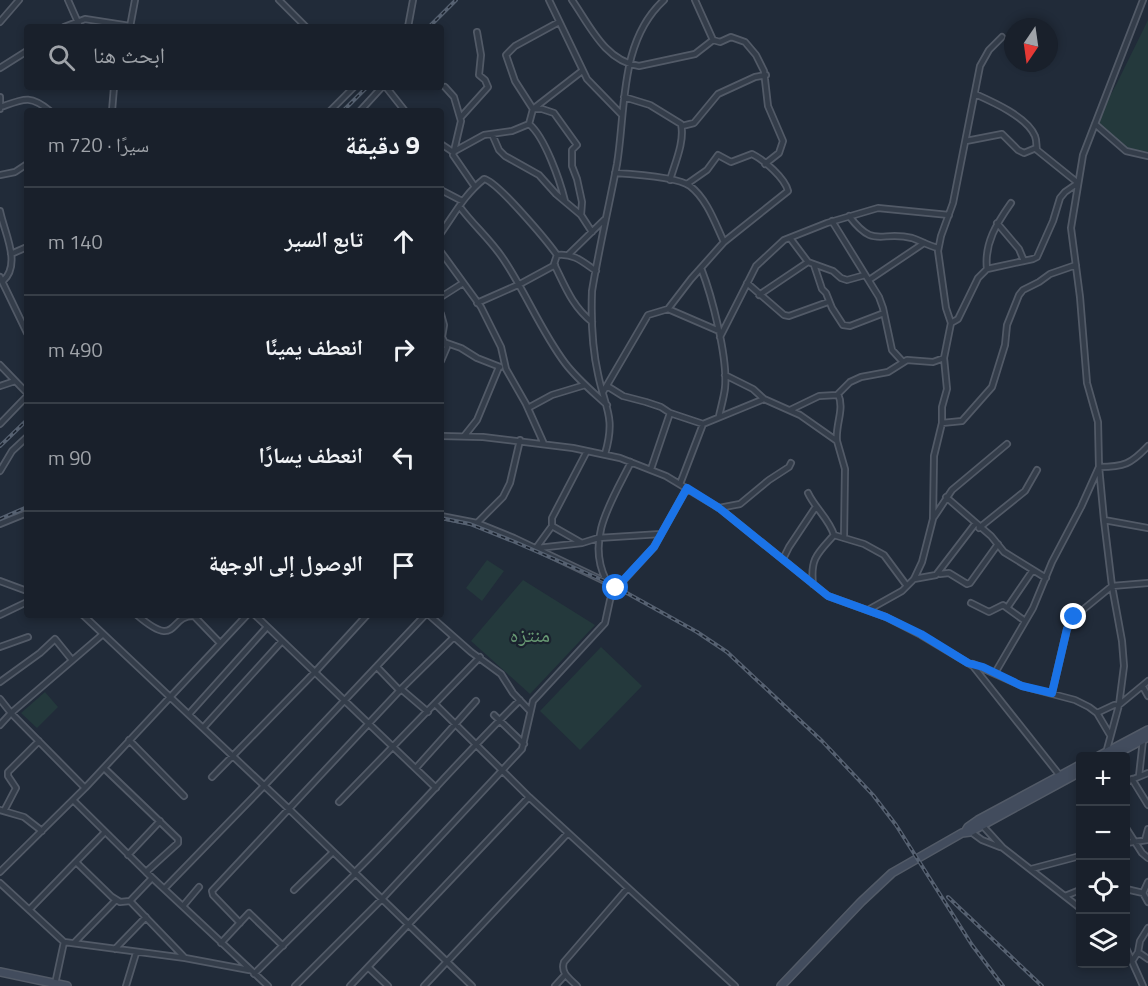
<!DOCTYPE html>
<html lang="ar">
<meta charset="utf-8">
<style>
:root{--surface:#19202b;--page:#262d37;--text:#f1f3f6;--muted:#9fa3a9;--line:#373e47}
body{margin:0;font-family:"Titillium Web","Noto Naskh Arabic",sans-serif;background:var(--page);color:var(--text);direction:rtl}
.controls{position:absolute;right:18px;bottom:18px;display:grid;overflow:hidden;border-radius:6px;box-shadow:0 3px 9px #0003}
.controls button{width:54px;height:54px;display:grid;place-items:center;padding:0;border:0;border-bottom:2px solid var(--line);background:var(--surface);color:var(--text);font:30px sans-serif}
.compass{position:absolute;left:1004px;top:18px;width:54px;height:54px;border-radius:50%;background:var(--surface);box-shadow:0 3px 9px #0003;rotate:193deg}
.stop{position:absolute;width:18px;height:18px;margin:-14px;border:4px solid #1a73e8;border-radius:50%;background:#fff}
.stop.end{background:#1a73e8;border-color:#fff;box-shadow:0 2px 6px #0008}
.list{margin:0;padding:0;list-style:none}
h2{display:flex;justify-content:space-between;align-items:center;height:78px;margin:0;padding:0 24px;font-size:26px}
h2 small{font-size:20px;font-weight:400;color:var(--muted)}
.list li{display:grid;grid-template-columns:39px 1fr auto;gap:18px;align-items:center;box-sizing:border-box;height:108px;padding:0 24px;border-top:2px solid var(--line)}
.list b{display:block;font-size:22px;white-space:nowrap}
.list em{font-size:20px;font-style:normal;color:var(--muted)}
.icon{flex:none;width:33px;height:33px;fill:none;stroke:currentColor;stroke-width:2;stroke-linecap:round;stroke-linejoin:round}
.map{position:relative;flex:none;width:1148px;height:986px;overflow:hidden;direction:ltr}
.search{position:absolute;background:var(--surface);box-shadow:0 3px 9px #0003;left:24px;top:24px;width:420px;height:66px;display:flex;align-items:center;gap:15px;box-sizing:border-box;padding:0 21px;border-radius:6px;color:var(--muted);font-size:22px}
.panel{position:absolute;background:var(--surface);box-shadow:0 3px 9px #0003;left:24px;top:108px;width:420px;height:510px;border-radius:6px;direction:rtl}
.map>svg:first-child{display:block}
.green{fill:#24393c}
.lines{fill:none;stroke-linecap:round;stroke-linejoin:round}
.minor-casing{stroke:#525a67;stroke-width:8}
.secondary-casing{stroke:#525a67;stroke-width:10}
.minor{stroke:#343d4a;stroke-width:4.5}
.secondary{stroke:#424c5d;stroke-width:7}
.rail-casing{stroke:#566171;stroke-width:4}
.rail{stroke:#1a222e;stroke-width:1.5;stroke-dasharray:4.5;stroke-linecap:butt}
.route{stroke:#1a73e8;stroke-width:8}
.labels{text-anchor:middle;dominant-baseline:central;stroke-width:4.5;stroke-linejoin:round;paint-order:stroke}
.park-label{font-size:21px;fill:#669772;stroke:#1a222e}
</style>
<div class="map">
<svg width="1148" height="986" viewBox="0 0 1148 986">
<rect width="100%" height="100%" fill="#212b39"/>
<path class="green" d="M1148,20V152L1127,150L1096,121L1116,85Z
M487,560L504,571L482,601L466,588Z
M523,580L595,625L530,694L471,641Z
M601,647L642,686L580,750L540,711Z
M45,692L58,707L37,728L21,713Z"/>
<g class="lines">
<g class="minor-casing">
<path id="minor" d="M68,0L80,27
M279,0L306,27
M549,0L587,79L622,115
M572,0C590,26 605,61 639,66L695,54L713,40
M695,0L713,40L720,42L731,37L745,42L756,55L764,71L768,106L783,141L779,153L765,164
M0,22L19,0
M64,27L85,19L130,26
M130,27L135,0
M408,27L413,0
M0,68L27,51
M386,87L405,111
M445,87L454,97L461,121L453,155L475,187
M0,97V109
M624,97L650,105L681,124C685,141 675,163 670,180
M1,107C23,99 30,94 50,111
M533,109H542L554,113L577,145L572,150V166L577,179L582,202L581,215L592,232
M533,109L582,71
M112,111L114,87
M330,111L354,87
M360,111L382,87
M461,117L488,87L485,80L479,75L481,55L477,32
M529,124C545,137 560,181 565,201
M1095,124L1126,151L1148,156
M682,126L694,123L718,94L755,77L766,75
M492,134L499,150L505,156L539,175L556,194L581,215
M966,141L1002,134L1018,150L1024,153L1036,148
M441,144L453,152L484,135L512,131L529,124L533,109L515,81L506,55L515,46L559,22
M615,173C631,174 678,177 690,186C707,199 715,223 724,242
M0,175L15,172L27,164
M441,190L462,201
M460,207C474,226 491,240 504,260C526,293 541,331 565,363C577,379 593,392 607,405
M0,211C4,232 22,264 3,281
M849,216C875,250 880,230 912,238C921,241 929,246 938,248
M832,221L879,297L883,308L892,350L903,362
M997,223L1019,249L1024,261
M441,233C455,213 465,194 484,179C497,181 547,241 557,255L554,264C565,286 572,306 592,322
M790,238L808,262L833,271L841,278L847,280L865,275
M441,252L481,307L501,347L506,369L526,404L544,444
M11,254L27,247
M557,255C574,253 583,262 596,271
M568,255L604,220
M814,265L822,289L826,293L832,308L843,325L850,326L884,313
M701,268C712,296 728,358 725,388C724,397 721,407 719,416
M987,269C984,243 997,223 1011,203
M0,277L27,333
M869,280L924,243
M747,283L784,315L789,316L828,302
M759,295L808,262
M441,297L463,283
M477,303L520,284L555,265
M668,309L719,331
M441,314L444,325L442,337L447,347L441,361
M951,323L958,319L978,278L987,269L1033,259L1037,257L1053,221L1060,198L1065,192L1078,183L1037,150C1036,146 1037,141 1035,136C1027,117 993,102 975,94
M720,337L756,266L784,240L827,223L878,208L949,215
M441,341L461,348L477,358L500,367
M0,365L27,393
M725,375L753,389L764,399L800,415L837,441L845,469L844,538
M0,386L15,381
M607,386L623,396L646,402L661,407L670,413L703,424L764,399
M603,392L648,315L668,309L691,279L724,242L788,191C785,178 764,160 752,154L731,162L718,155L707,170L687,184
M528,408L552,395L585,385
M790,410L819,396L837,395L850,382L861,377L888,372L907,360L933,362L944,358
M942,423L962,421L992,387L1005,345L1007,325L1019,295L1023,290L1039,282L1050,274L1076,265
M0,424L27,396
M465,435L477,420L499,367
M441,436L483,437L573,448L620,458L666,476L719,508L828,596L886,617L921,635L973,666L1061,777
M837,441C835,425 845,409 838,394
M605,454C616,416 605,409 598,374C592,347 591,318 592,291C599,248 609,206 617,164C626,109 619,41 664,0
M651,469L670,413
M0,471L12,451L27,437
M680,484L703,424
M808,493C815,508 829,519 834,535
M946,497L991,536L1004,552L1046,578
M719,508L740,504L769,480L789,467L791,463
M441,516L477,523L514,538L617,587
M934,517L952,490L1007,444
M1104,520L1148,528
M477,523L503,497L510,483L520,440
M0,524L27,513
M979,528L1025,491L1037,470
M834,535L864,544L884,555L907,586
M580,542L552,526V518L587,451
M536,548L552,526
M538,548L582,543L598,538L661,534
M783,559L789,547L815,508
M940,574L949,573L967,584L970,583L998,544
M914,579L936,575L975,524
M606,580C585,538 613,499 631,462
M0,581L27,591
M813,584C810,558 818,553 834,535
M971,603L989,612L1003,605L1025,621
M1007,608L1033,570
M868,610L902,591L914,579L922,562L933,519L934,456L942,423V407L947,389L944,358L951,323L946,308L938,251L941,236L953,203L980,66L989,50L1002,37
M0,615L27,602
M83,615L290,810L472,986
M137,615C179,651 168,615 194,616L220,643
M255,615L436,788
M429,615L471,652L501,674L513,693L530,711
M0,647L28,637
M973,664L1022,686L1075,700L1089,707L1097,713L1110,735
M377,667L400,691
M995,673L1033,608L1052,562L1081,507L1099,467C1124,467 1131,464 1148,446
M0,682L40,653L55,639L72,660
M1143,687L1148,696
M401,689L428,712
M1052,693L1067,629L1074,617L1112,586L1148,583
M0,699L11,713L103,634
M435,704L529,797L735,986
M1097,713L1114,705H1119L1148,681
M189,714L267,627
M494,715L524,744
M0,725L11,713L85,788
M203,728L282,641
M129,740L184,796
M1106,753L1119,705L1124,666L1122,641L1112,586L1104,520L1099,467L1098,422L1087,383L1080,297L1071,228L1083,155L1143,0
M104,768L178,839V843L146,872
M416,768L476,701
M1139,776L1143,740
M212,777L315,672L367,615
M1132,779L1148,805
M1126,782L1148,773
M73,800L146,872L268,986
M339,802L480,657
M0,810L24,817L42,831
M4,811L16,788L8,776V772L39,741
M982,825L1003,848L1080,908
M1126,828L1142,853L1148,858
M971,832L982,840L1000,847
M1145,840L1148,829
M1126,843L1148,840
M128,855L160,821
M76,862L112,897L120,902L130,901L152,878
M1031,869L1080,856
M0,872L85,788L247,615
M354,873C411,817 462,756 520,700
M0,883L64,942L55,984
M164,889L263,787L425,615
M1126,889L1143,893L1148,882
M294,890L332,853
M1143,893L1148,902
M1065,896L1080,890
M130,901L185,958L249,970
M183,906L199,887
M29,910L104,833
M240,923L213,895L212,891L401,689L454,637
M64,942L185,958
M74,943L116,900
M221,943L249,913L283,946
M1126,948L1143,986
M115,949L146,917
M1138,952L1148,959
M1133,960L1138,952L1140,941L1148,928
M369,968L388,986
M254,974L355,874
M126,986L136,953
M295,986L381,900L522,749L533,701L605,623L610,600L613,592L654,547L687,488
M350,986L529,797
M424,986L568,833
M555,986L565,975
M577,986C570,979 560,973 564,962L627,889"/>
</g>
<g class="secondary-casing">
<path id="secondary" d="M1099,756L1148,730
M1112,756L1148,737
M965,832L968,827L978,820L1080,765
M0,972L67,986
M781,986L861,902L892,873L962,833L970,832L1080,772"/>
</g>
<use href="#minor" class="minor"/>
<use href="#secondary" class="secondary"/>
<g class="rail-casing">
<path id="rail" d="M429,27L456,0
M343,111L367,87
M0,446L27,420
M441,518L470,524L515,542L607,582L697,632L727,652L822,741L873,795L896,825L972,945L1003,986
M0,519L27,507
M948,897L1042,986"/>
</g>
<use href="#rail" class="rail"/>
</g>
<g class="lines">
<path class="route" d="M616,588L654,547L687,488L719,508L828,596L886,617L921,634L968,663L983,667L1022,686L1052,693L1067,629L1074,617"/>
</g>
<g class="labels">
<g class="park-label">
<text x="530" y="634">منتزه</text>
</g>
</g>
</svg>
<div class="controls">
<button>+</button>
<button>−</button>
<button><svg class="icon" aria-label="locate" viewBox="0 0 24 24"><circle cx="12" cy="12" r="6"/><path d="M12 2v4M12 18v4M2 12h4M18 12h4"/></svg></button>
<button><svg class="icon" aria-label="layers" viewBox="0 0 24 24"><path d="M12 4l9 5-9 5-9-5zM3 14l9 5 9-5"/></svg></button>
</div>
<svg class="compass" viewBox="-18 -18 36 36"><path d="M0-13l5 13h-10z" fill="#e53935"/><path d="M0 13l5-13h-10z" fill="#9fa3a9"/></svg>
<div class="stop" style="left:616px;top:588px"></div>
<div class="stop end" style="left:1074px;top:617px"></div>
<div class="search"><svg class="icon" aria-label="search" viewBox="0 0 24 24"><circle cx="10" cy="10" r="6"/><path d="M15 15l6 6"/></svg>ابحث هنا</div>
<section class="panel">
<h2>9 دقيقة<small>سيرًا · 720 m</small></h2>
<ul class="list">
<li><svg class="icon" aria-label="ahead" viewBox="0 0 24 24"><path d="M12 20V5M6 11l6-6 6 6"/></svg><div><b>تابع السير</b></div><em>140 m</em></li>
<li><svg class="icon" aria-label="right" viewBox="0 0 24 24"><path d="M7 20v-9h11M14 6l5 5-5 5"/></svg><div><b>انعطف يمينًا</b></div><em>490 m</em></li>
<li><svg class="icon" aria-label="left" viewBox="0 0 24 24"><path d="M17 20v-9H6M10 6l-5 5 5 5"/></svg><div><b>انعطف يسارًا</b></div><em>90 m</em></li>
<li><svg class="icon" aria-label="arrive" viewBox="0 0 24 24"><path d="M6 21V4h12l-3 4 3 4H6"/></svg><div><b>الوصول إلى الوجهة</b></div></li>
</ul>
</section>
</div>
